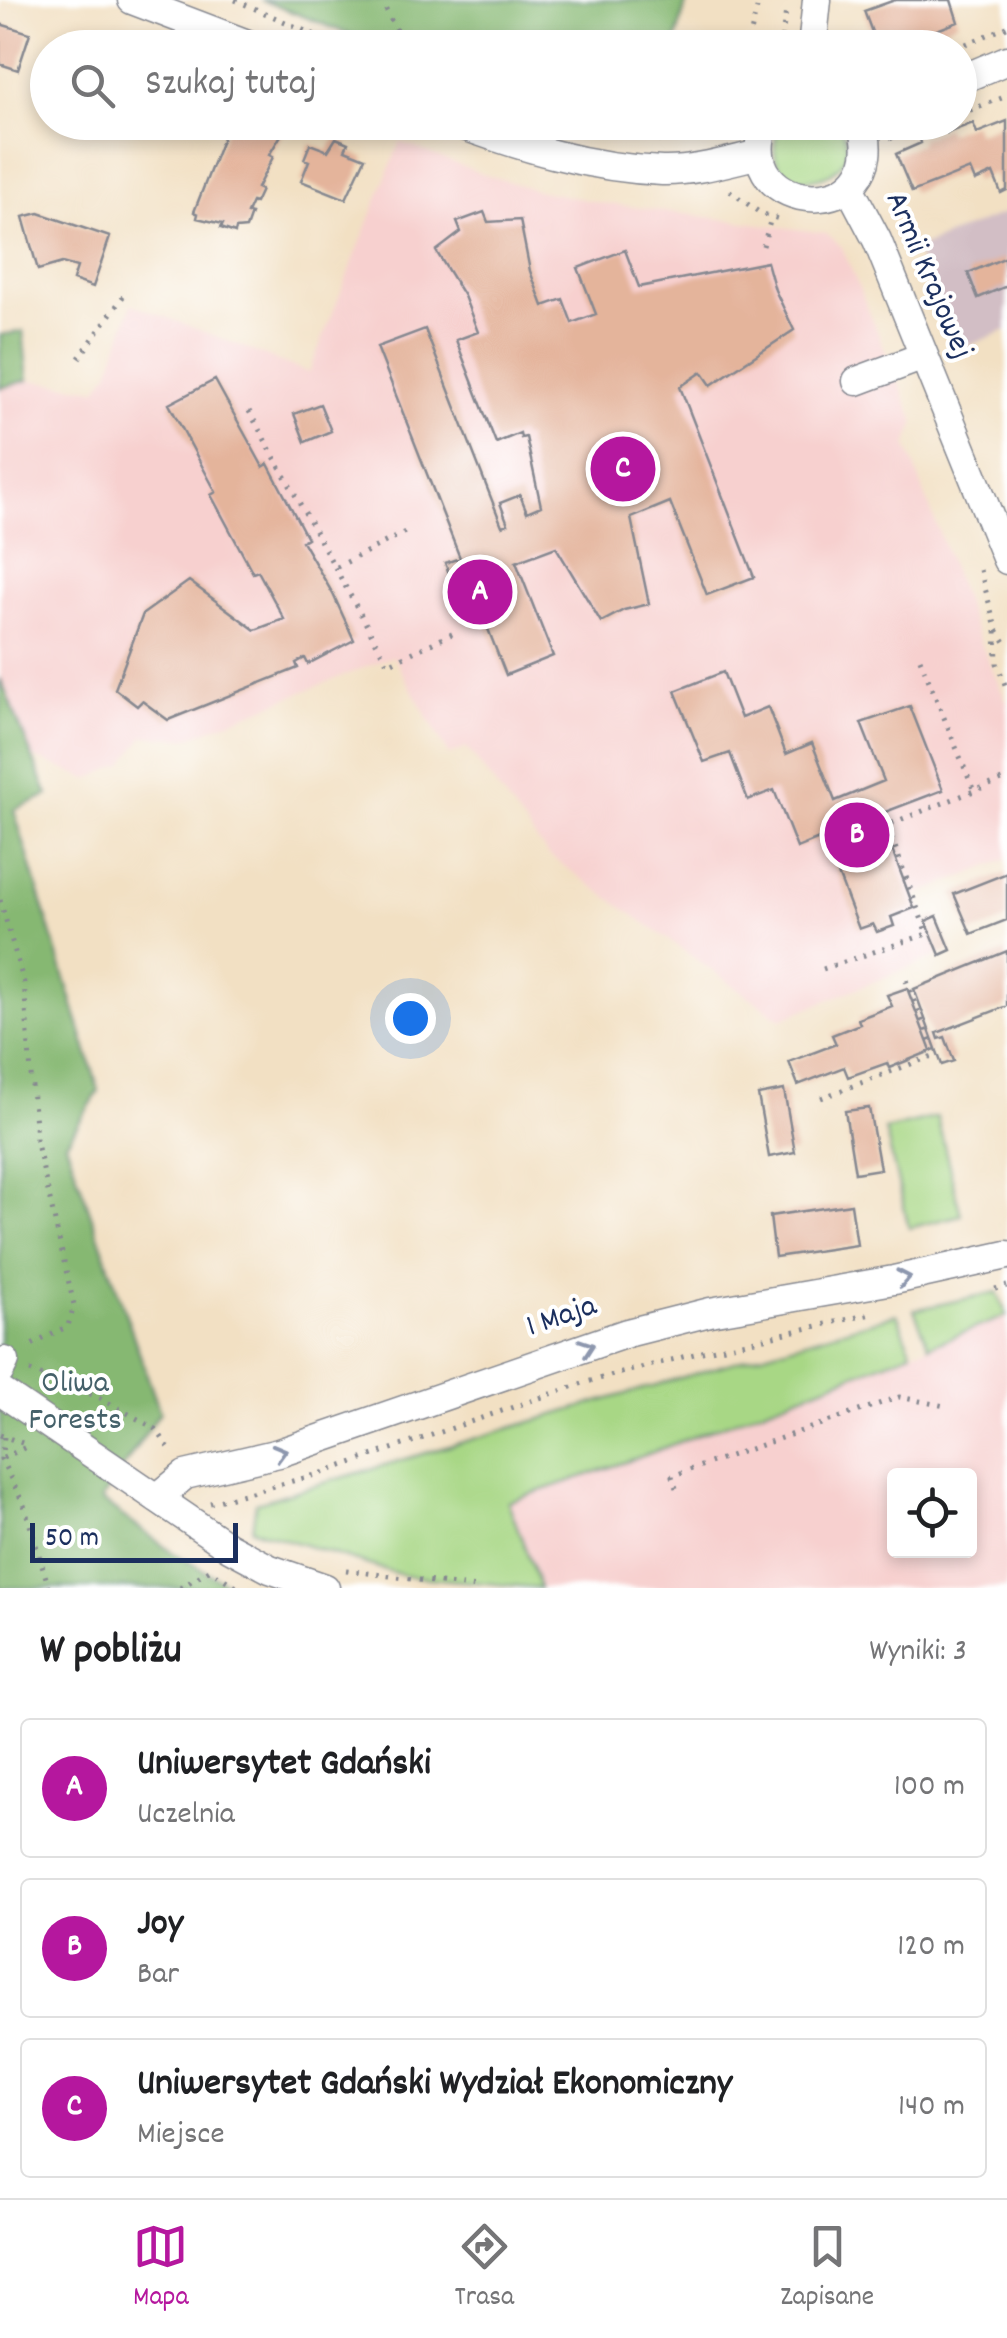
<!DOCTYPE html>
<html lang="pl">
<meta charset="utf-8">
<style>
:root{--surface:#fff;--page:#f2f2f2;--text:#202124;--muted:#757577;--line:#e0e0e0;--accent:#b5179e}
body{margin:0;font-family:Dekko,sans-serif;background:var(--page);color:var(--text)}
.controls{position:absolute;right:30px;bottom:30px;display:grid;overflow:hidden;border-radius:10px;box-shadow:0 5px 15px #0003}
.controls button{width:90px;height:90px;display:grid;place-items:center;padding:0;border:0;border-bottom:2px solid var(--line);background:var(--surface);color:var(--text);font:50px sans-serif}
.scale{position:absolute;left:30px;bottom:25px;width:208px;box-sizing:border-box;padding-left:10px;border:5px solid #1b2f5e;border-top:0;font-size:28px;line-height:35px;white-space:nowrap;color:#1b2f5e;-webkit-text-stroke:8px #fff;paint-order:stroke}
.you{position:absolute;left:410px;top:1018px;width:35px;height:35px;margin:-25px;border:8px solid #fff;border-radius:50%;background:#1a73e8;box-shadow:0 0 0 15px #1a73e833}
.badge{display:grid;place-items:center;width:65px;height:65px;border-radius:50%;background:var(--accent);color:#fff;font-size:32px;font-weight:700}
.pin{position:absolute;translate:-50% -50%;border:5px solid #fff;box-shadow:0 2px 10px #0006}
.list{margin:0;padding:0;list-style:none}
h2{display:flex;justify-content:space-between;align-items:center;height:130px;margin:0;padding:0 40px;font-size:42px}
h2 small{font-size:32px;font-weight:400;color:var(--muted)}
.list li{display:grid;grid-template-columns:65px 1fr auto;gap:30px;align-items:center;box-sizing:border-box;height:140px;margin:0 20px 20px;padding:0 20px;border:2px solid var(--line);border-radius:10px}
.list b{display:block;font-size:38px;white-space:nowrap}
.list p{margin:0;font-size:32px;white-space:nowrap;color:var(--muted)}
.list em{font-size:32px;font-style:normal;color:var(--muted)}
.icon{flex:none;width:55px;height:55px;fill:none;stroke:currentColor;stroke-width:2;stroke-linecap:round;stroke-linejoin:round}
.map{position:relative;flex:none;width:1007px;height:1588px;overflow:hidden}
.search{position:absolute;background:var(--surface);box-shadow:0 5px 15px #0003;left:30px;right:30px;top:30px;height:110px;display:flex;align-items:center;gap:25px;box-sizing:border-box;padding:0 35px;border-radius:55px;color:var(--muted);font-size:38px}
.sheet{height:610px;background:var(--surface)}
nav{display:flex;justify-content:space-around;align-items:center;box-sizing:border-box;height:140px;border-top:2px solid var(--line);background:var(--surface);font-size:28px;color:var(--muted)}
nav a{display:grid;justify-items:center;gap:5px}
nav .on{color:var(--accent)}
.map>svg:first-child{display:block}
.built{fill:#f7d0cf;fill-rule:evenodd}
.industrial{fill:#d2bec5}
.green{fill:#a8d785;stroke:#628372;stroke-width:2.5}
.forest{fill:#86b872;stroke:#507468;stroke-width:2.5}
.building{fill:#e4b49b}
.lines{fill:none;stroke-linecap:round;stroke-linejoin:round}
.minor-casing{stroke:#868890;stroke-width:31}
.path{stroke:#868890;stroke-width:5;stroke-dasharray:2.5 8;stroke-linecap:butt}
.minor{stroke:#fff;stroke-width:28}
.oneway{stroke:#8d97ae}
.labels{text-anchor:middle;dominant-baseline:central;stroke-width:8;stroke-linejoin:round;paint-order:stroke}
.street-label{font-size:32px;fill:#1b2f5e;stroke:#fff}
.park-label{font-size:32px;fill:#45616a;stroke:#fff}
</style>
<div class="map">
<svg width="1007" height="1588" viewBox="0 0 1007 1588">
<rect width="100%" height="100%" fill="#fff"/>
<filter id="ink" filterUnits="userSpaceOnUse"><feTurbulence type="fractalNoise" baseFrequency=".01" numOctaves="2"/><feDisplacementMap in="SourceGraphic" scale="20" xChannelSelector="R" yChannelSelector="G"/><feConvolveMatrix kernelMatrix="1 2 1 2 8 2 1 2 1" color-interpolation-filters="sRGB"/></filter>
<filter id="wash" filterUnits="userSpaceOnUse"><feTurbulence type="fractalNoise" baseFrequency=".0048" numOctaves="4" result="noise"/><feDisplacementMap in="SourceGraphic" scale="40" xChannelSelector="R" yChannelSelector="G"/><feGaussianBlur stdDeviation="2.25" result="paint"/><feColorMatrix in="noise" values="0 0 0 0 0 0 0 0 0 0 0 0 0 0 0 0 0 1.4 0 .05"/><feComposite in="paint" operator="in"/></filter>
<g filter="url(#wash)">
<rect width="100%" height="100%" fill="#f2e0c3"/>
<path class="built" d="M400,142L483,174L536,190L602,203L826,233L842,247L915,422L907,446L975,630L1007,703V859L916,895L940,955L781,1019L547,854L467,748L449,755L393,656L187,738L144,736L123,764L88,779L31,756L0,678V388L28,380L97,389L110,371L132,304L309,373Z
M1007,1316V1588H540L507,1502L643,1456ZM894,1476H970V1550H894Z"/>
<path class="industrial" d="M1007,212V330L956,351L915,249Z"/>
<path class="green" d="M781,123H838C878,180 769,205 775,145C776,136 776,130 781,123Z
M937,1117L961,1215L909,1228L885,1130Z
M997,1292L1007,1316L929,1346L914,1310Z
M897,1314L912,1352L643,1456L508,1502L540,1588L405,1576L252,1529L256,1503Z"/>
<path class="forest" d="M261,0H687L674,47H382Z
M23,331L28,380L0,388V335Z
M0,678L48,795L14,810L99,1091L66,1143L160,1412L101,1500L173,1553L235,1588H0Z"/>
<g id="blocks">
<path class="building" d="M895,0H951L958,22L908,41L878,48L864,11Z
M0,24L30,33L18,70L0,64Z
M1007,121V190L1001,193L993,173L975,181L970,169L912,192L896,154L921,143L920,139L946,128L947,133L973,123L977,133Z
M229,122H278L283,132L269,155L273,157L257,188L261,190L255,203L252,202L247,213L251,214L246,228L236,229L235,233L221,228L223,224L197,218L198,214L194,212Z
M336,138L348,143L345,150L365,158L346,199L301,181L309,161L304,159L310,144L328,151Z
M484,212L488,222L520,220L530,271L543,306L563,299L572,323L596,314L578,268L625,250L639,287L767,262L775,290L794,330L711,385L702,372L680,387L754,577L707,595L670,502L631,518L649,604L624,610L601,622L556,547L516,562L553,656L506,675L469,580L454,586L445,563L460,558L377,347L425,329L502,526L508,524L500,503L520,495L527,512L541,506L526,437L521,438L520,433L496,443L456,340L478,332L464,296L436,251L461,232L457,222Z
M39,213L110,237L93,287L73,280L77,267L62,263L38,270L23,217Z
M1004,258L1007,286L978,298L968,273Z
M215,380L263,467L268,464L307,538L302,541L333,594L354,640L308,664L305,658L296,663L298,668L168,720L142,701L137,706L115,689L143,614L189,581L255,630L284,619L258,571L253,573L211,495L216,492L169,404Z
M320,404L331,431L305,442L294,414Z
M723,672L741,718L768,707L786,754L812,743L835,801L884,781L861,723L910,706L943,790L872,817L880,838L887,836L914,908L891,917L894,926L877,932L873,924L859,929L824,837L797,848L774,790L748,800L730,753L704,762L675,691Z
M1007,873V920L971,934L954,894Z
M937,916L951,950L940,955L926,921Z
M1007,951V1006L937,1033L939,1039L945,1037L954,1061L942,1065L914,989Z
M907,988L931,1051L889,1068L887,1063L848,1077L844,1067L798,1085L789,1062L836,1044L832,1035L860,1024L858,1019L892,1006L887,995Z
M784,1090L795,1152L769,1157L758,1095Z
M869,1108L880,1169L855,1173L845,1111Z
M851,1204L857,1245L775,1257L770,1216Z"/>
</g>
</g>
<g filter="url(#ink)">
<use href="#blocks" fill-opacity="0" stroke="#868890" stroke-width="2.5"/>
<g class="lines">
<g class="minor-casing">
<path id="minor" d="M132,0L258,48
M812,48L817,0
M960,80L1007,60
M453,122C521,147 589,168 662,171C694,172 729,161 760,154
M765,122C728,219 896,226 862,122
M849,187L877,240L1007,560
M857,381L924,356
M0,1371L5,1361
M0,1391L229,1547L270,1569L325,1588
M157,1498L185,1475L279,1453L627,1333L710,1312L894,1280L1007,1255"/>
</g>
<path class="path" d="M235,0L345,48
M381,0L405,48
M714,36L785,47
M749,41L759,0
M780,48L786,11
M956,48L1007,27
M960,114L1007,96
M556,122L660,141
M910,126L937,122
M617,134V122
M890,139L910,126L908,122
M676,140L695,137L730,122
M730,191L760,213L779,219
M763,246L771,218
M79,358L127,291
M249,411L388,664L454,633
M337,567L405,532
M980,570L996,628L1007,645
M996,631L997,663L1007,690
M920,659L974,791
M0,900L24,983L36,1139L74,1305L68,1326L26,1348
M823,969L927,934L887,825L1007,778
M821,1098L935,1055L906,980
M995,1289L1007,1286
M30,1371L59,1382L54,1394
M60,1383L100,1398L156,1429L171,1451
M0,1435L25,1444
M4,1437L1,1459L24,1505L49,1588
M3,1458L28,1446
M676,1488L672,1476L899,1397L945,1406
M210,1503L319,1474L583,1383L702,1352L871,1314
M346,1570L477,1588
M216,1574L238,1588
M180,1588L211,1569"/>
<use href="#minor" class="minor"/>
</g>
<defs><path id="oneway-chevron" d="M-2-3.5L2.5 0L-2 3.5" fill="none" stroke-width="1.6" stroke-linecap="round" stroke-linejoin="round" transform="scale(2.5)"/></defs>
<g class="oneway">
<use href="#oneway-chevron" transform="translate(904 1278) rotate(-11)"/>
<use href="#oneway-chevron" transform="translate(587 1347) rotate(-19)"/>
<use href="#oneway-chevron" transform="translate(280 1452) rotate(-16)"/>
</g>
</g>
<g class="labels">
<g class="street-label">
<text transform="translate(927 276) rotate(67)">Armii Krajowej</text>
<text transform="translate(562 1318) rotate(-19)">1 Maja</text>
</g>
<g class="park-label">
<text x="75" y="1385">Oliwa<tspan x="75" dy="37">Forests</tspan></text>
</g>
</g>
</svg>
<div class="controls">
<button><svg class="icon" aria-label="locate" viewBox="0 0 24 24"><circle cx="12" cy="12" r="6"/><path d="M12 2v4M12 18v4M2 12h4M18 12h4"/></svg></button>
</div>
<div class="scale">50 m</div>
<div class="you"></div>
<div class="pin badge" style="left:480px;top:592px">A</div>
<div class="pin badge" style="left:857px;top:835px">B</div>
<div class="pin badge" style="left:623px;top:469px">C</div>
<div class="search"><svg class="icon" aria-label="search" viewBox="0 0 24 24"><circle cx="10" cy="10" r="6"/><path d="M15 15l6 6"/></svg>Szukaj tutaj</div>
</div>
<section class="sheet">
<h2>W pobliżu<small>Wyniki: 3</small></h2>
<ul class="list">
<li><span class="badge">A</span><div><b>Uniwersytet Gdański</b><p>Uczelnia</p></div><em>100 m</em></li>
<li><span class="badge">B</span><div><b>Joy</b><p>Bar</p></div><em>120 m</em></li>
<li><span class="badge">C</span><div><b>Uniwersytet Gdański Wydział Ekonomiczny</b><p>Miejsce</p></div><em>140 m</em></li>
</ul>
</section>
<nav>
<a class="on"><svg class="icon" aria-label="map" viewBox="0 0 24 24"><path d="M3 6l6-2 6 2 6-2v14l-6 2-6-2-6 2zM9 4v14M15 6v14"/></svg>Mapa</a>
<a><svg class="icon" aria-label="directions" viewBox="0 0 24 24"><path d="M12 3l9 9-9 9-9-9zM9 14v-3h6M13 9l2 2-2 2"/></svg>Trasa</a>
<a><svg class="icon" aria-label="saved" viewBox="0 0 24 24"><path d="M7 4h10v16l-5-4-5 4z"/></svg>Zapisane</a>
</nav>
